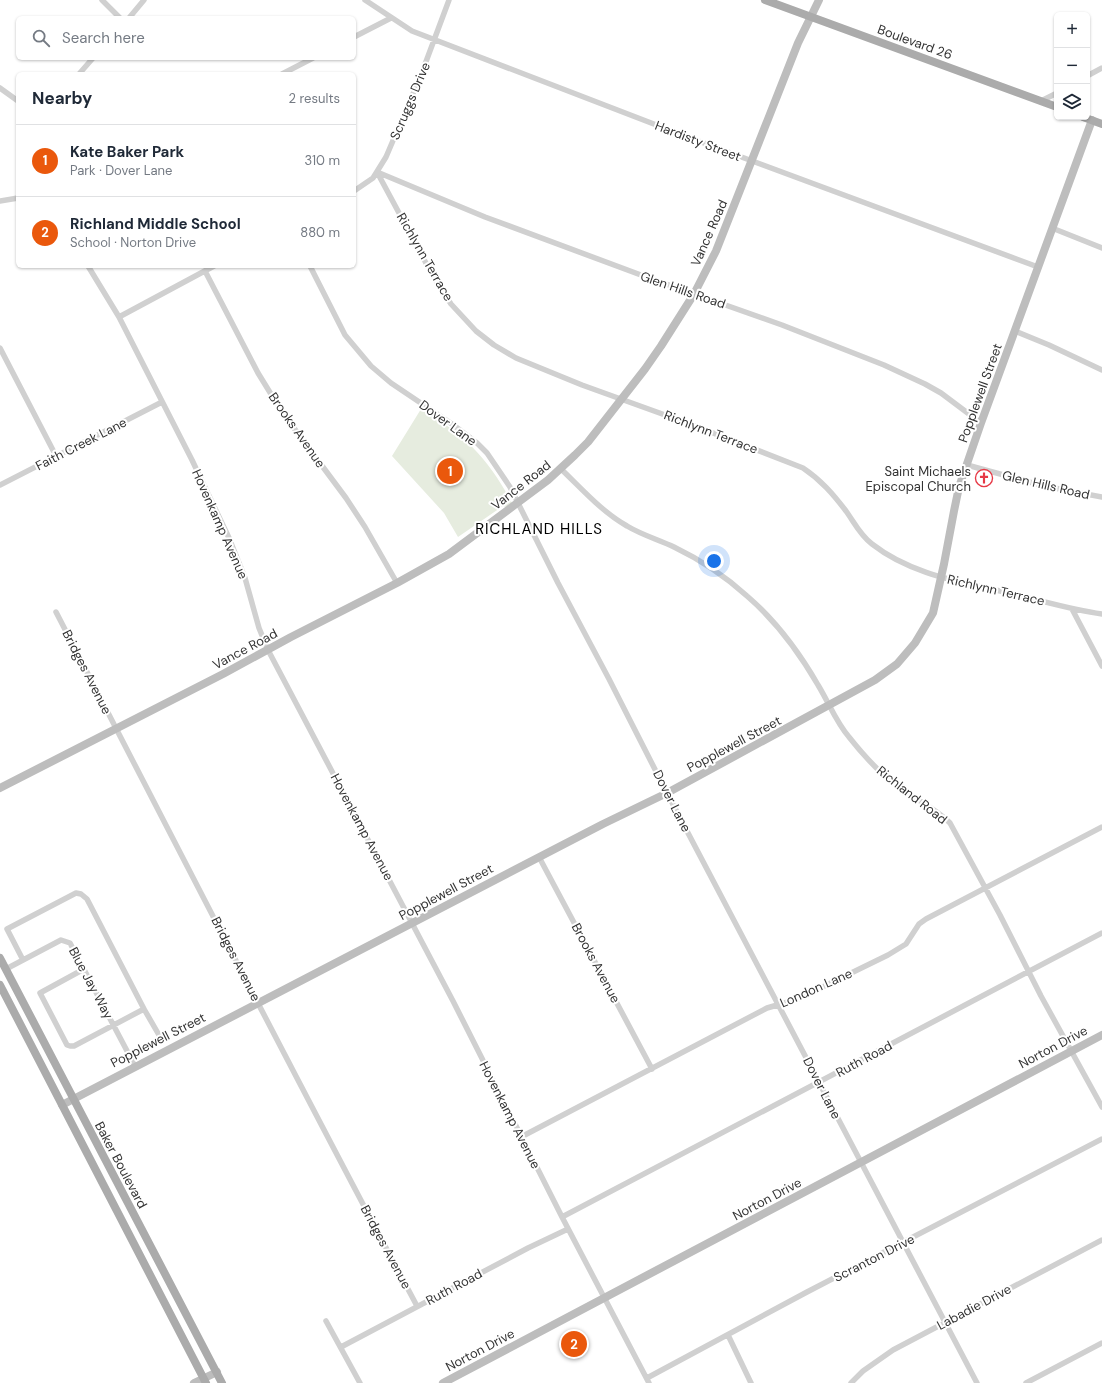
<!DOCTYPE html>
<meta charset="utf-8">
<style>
:root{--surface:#fff;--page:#f6f6f7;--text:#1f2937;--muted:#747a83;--line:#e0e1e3;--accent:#ea580c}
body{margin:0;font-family:"DM Sans",sans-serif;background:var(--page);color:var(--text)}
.controls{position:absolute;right:12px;top:12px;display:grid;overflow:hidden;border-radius:6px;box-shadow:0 1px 3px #0004}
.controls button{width:36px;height:36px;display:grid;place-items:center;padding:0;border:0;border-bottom:1px solid var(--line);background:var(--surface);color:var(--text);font:20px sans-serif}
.you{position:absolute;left:714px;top:561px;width:14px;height:14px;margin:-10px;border:3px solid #fff;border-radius:50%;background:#1a73e8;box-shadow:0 0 0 6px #1a73e833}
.badge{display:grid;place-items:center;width:26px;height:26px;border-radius:50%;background:var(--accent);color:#fff;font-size:13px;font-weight:700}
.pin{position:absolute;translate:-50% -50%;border:2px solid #fff;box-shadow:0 1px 4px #0006}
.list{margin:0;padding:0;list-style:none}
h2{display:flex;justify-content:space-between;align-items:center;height:52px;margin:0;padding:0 16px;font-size:17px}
h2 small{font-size:13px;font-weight:400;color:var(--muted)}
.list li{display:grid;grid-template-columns:26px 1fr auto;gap:12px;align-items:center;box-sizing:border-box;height:72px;padding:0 16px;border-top:1px solid var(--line)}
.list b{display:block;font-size:15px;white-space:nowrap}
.list p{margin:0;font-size:13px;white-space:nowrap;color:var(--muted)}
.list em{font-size:13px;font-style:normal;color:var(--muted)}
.icon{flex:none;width:22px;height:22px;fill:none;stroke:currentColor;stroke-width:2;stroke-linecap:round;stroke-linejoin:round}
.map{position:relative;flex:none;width:1102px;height:1383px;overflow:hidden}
.search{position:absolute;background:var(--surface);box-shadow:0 1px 3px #0004;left:16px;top:16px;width:340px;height:44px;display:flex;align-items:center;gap:10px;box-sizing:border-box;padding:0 14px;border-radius:6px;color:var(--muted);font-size:15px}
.panel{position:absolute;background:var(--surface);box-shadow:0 1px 3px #0004;left:16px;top:72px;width:340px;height:196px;border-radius:6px}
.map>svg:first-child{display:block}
.green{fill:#e6ecdf}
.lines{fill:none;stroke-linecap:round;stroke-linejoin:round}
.street{stroke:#d0d0d0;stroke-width:5.5}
.secondary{stroke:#bdbdbd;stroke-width:8}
.primary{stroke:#ababab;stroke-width:8}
.labels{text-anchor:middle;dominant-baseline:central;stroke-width:4;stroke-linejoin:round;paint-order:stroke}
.street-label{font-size:13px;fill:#333;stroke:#fff}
.poi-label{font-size:13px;fill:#333;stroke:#fff;text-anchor:end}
.quarter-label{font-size:15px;letter-spacing:1px;fill:#000;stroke:#fff}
</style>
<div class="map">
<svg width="1102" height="1383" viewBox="0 0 1102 1383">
<rect width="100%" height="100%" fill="#fff"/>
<path class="green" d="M421,409C464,434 489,459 512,503L506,507L503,506L458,537L444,513L392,456Z"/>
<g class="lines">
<path class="street" d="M102,0L120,18
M365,0L412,31L685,136L1038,267
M129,18L144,0
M354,37L391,18
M79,74L93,58
M282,74L313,58
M1087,76L1102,68
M0,88L18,101
M1041,101L1057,93
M377,172L434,278L451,304L476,331L494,345L516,358L582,385L690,424L803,468C821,480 833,494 846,511C854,522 860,535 872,544C913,576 964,582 1013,594C1043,601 1072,610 1102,614
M377,172L485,217L649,278L782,325L884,365L925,384L941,393L981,423
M354,191L373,178L386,157L421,75L449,0
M0,201L18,198
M1052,228L1102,248
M88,266L119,317L192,460L229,538L245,578L259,628L268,650L453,1001L562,1217L649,1383
M310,266L345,335L371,366L391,383L452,424L477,443L487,453L510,487L558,583L609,679L667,793L977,1383
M205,271L258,373L282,412L346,498L365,527L397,583
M119,317L214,266
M1015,331L1049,345L1102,370
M0,348L56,456
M967,465L1044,486L1102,497
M561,469C582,489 602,512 627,526C642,535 659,540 674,547C701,560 725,576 747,596C776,621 799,652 818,685C829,703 836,722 849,737C864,756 880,774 900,788C917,800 936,809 950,823L1000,915L1041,996L1102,1107
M0,485L162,402
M1072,609L1102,666
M56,612C176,844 294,1076 417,1306
M539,857L652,1069
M23,960L7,929L76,893L81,894L87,899L144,1009
M6,969L61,940L70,943L135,1066
M84,969L40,993L67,1045L70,1046H74L144,1009L159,1035
M521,1137L767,1008L798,999L888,955L906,944L919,924L926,919L1102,827
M562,1217L1102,933
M326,1321L360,1383
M728,1335L751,1383
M341,1347L528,1248L568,1229
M647,1378L807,1292L1102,1139
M851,1383L863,1371L893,1350L1102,1240
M1026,1383L1102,1343"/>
<path class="secondary" d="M0,788L223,674L291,637L397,583L449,554L548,480L575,455L588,442L645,369L661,346L694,294L716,251L798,43L819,0
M62,1105L603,824L667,793L875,680L897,664L915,643L933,613L944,564L954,511L959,487L981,423L1092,120
M194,1383L217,1372
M443,1383L1102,1035"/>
<path class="primary" d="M765,0L1057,107
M1083,117L1102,124
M0,958L222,1383
M0,985L206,1383"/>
</g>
<defs>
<g id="church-ring" transform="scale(0.9)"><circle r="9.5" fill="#fff" stroke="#e63946" stroke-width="1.5"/><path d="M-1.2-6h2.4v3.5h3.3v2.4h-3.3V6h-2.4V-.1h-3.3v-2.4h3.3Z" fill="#e63946"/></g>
</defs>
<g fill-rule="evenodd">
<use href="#church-ring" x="984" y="478"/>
</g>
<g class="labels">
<g class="street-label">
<text transform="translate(915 42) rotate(20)">Boulevard 26</text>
<text transform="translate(410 101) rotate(-67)">Scruggs Drive</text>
<text transform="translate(698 141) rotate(21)">Hardisty Street</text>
<text transform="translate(709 233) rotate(-66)">Vance Road</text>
<text transform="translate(425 257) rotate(60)">Richlynn Terrace</text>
<text transform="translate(683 290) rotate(19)">Glen Hills Road</text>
<text transform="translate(980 393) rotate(-70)">Popplewell Street</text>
<text transform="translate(448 423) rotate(36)">Dover Lane</text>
<text transform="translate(297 430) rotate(55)">Brooks Avenue</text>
<text transform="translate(711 432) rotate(21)">Richlynn Terrace</text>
<text transform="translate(81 444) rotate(-27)">Faith Creek Lane</text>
<text transform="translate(521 485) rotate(-38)">Vance Road</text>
<text transform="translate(1046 485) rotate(13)">Glen Hills Road</text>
<text transform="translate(220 524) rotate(66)">Hovenkamp Avenue</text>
<text transform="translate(996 590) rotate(13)">Richlynn Terrace</text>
<text transform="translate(245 649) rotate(-28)">Vance Road</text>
<text transform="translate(87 672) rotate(63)">Bridges Avenue</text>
<text transform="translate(734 744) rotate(-28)">Popplewell Street</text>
<text transform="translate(912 795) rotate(38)">Richland Road</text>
<text transform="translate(672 801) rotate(63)">Dover Lane</text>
<text transform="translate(362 827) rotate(62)">Hovenkamp Avenue</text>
<text transform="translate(446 892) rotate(-28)">Popplewell Street</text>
<text transform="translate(236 959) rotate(63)">Bridges Avenue</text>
<text transform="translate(596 963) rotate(62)">Brooks Avenue</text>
<text transform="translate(91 983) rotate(62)">Blue Jay Way</text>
<text transform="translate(816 988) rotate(-24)">London Lane</text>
<text transform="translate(158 1040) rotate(-27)">Popplewell Street</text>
<text transform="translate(1053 1047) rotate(-28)">Norton Drive</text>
<text transform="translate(864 1059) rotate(-28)">Ruth Road</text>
<text transform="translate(822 1088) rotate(63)">Dover Lane</text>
<text transform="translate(510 1115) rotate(63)">Hovenkamp Avenue</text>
<text transform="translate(121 1165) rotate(62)">Baker Boulevard</text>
<text transform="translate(767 1199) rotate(-28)">Norton Drive</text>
<text transform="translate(386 1247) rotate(62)">Bridges Avenue</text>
<text transform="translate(874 1258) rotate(-27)">Scranton Drive</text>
<text transform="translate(454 1287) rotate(-28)">Ruth Road</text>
<text transform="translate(974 1307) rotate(-28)">Labadie Drive</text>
<text transform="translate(480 1350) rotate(-28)">Norton Drive</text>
</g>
<g class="poi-label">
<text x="971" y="471">Saint Michaels<tspan x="971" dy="15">Episcopal Church</tspan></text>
</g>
<g class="quarter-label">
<text x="539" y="529">RICHLAND HILLS</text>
</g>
</g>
</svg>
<div class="controls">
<button>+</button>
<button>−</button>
<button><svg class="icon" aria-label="layers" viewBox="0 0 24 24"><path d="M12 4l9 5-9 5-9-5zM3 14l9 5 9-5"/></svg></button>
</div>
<div class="you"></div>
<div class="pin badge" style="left:450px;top:471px">1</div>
<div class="pin badge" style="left:574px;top:1344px">2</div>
<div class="search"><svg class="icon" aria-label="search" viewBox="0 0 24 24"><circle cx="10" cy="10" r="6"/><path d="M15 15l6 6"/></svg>Search here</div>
<section class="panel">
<h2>Nearby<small>2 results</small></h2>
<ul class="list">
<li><span class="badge">1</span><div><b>Kate Baker Park</b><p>Park · Dover Lane</p></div><em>310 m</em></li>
<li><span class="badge">2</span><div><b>Richland Middle School</b><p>School · Norton Drive</p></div><em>880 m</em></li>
</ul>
</section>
</div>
